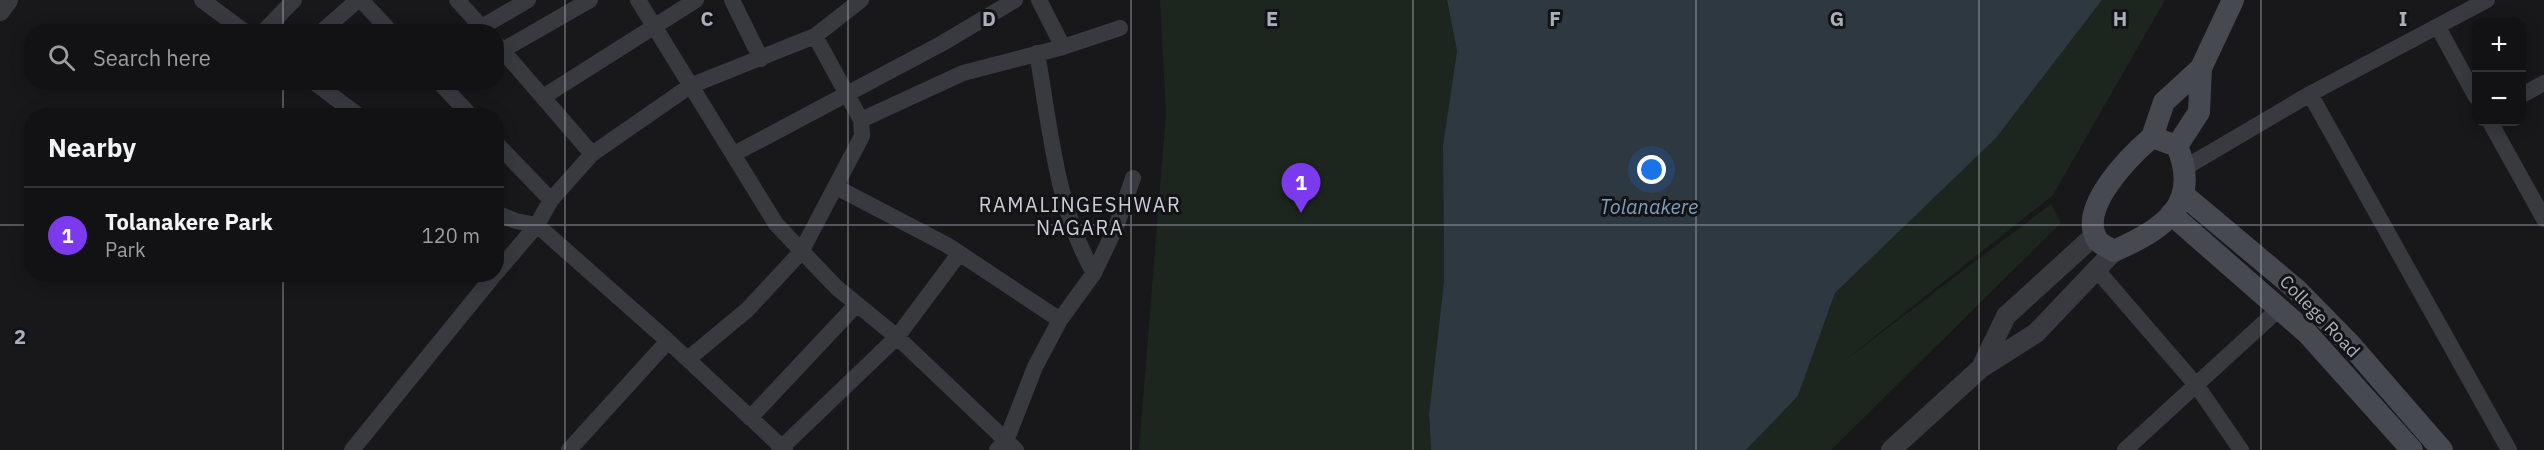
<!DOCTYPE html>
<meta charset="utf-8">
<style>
:root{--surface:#121214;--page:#1f2022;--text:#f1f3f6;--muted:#9c9ea0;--line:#313234;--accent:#7c3aed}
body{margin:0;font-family:"IBM Plex Sans",sans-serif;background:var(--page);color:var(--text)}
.controls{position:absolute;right:18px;top:18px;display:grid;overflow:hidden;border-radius:12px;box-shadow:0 3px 15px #0003}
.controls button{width:54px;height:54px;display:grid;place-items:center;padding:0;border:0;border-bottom:2px solid var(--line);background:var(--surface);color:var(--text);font:30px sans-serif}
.you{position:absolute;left:1652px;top:170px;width:21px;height:21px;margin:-15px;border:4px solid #fff;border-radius:50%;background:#1a73e8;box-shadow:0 0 0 9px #1a73e833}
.badge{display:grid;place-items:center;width:39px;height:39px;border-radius:50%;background:var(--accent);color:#fff;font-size:20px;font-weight:700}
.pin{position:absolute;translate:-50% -50px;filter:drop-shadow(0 2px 3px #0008)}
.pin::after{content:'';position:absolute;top:32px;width:21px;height:18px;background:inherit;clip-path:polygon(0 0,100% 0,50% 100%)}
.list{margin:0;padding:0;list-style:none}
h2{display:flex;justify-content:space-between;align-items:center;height:78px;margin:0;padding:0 24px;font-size:26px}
h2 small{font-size:20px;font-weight:400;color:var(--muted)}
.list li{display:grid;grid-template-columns:39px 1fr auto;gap:18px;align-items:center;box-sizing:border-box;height:96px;padding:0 24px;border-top:2px solid var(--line)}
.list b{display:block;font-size:22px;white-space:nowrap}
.list p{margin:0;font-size:20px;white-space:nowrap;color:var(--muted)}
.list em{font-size:20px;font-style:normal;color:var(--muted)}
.icon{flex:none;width:33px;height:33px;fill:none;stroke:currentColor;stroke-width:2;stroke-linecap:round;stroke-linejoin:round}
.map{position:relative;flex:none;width:2544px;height:450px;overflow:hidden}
.search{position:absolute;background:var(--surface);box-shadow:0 3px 15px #0003;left:24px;top:24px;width:480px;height:66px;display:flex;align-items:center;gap:15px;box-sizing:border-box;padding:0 21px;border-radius:24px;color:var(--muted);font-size:22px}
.panel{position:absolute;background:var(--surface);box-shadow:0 3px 15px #0003;left:24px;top:108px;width:480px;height:174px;border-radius:24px}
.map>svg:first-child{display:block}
.green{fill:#1d261e}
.water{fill:#2d3840}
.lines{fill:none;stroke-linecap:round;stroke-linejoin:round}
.minor{stroke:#393a40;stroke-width:16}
.tertiary{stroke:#393a40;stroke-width:20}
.secondary{stroke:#464950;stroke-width:22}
.grid{fill:none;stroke:#a9afbb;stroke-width:1.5;stroke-opacity:0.55}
.labels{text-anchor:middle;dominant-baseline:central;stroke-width:6;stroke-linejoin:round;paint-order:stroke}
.street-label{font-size:18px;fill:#a9afbb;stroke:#131316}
.neighbourhood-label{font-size:20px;letter-spacing:1.5px;fill:#cbced7;stroke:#131316}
.water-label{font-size:20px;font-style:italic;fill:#7e9eb9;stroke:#131316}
.grid-label{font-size:20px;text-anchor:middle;font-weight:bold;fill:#a9afbb;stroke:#131316;stroke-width:6;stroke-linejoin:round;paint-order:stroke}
</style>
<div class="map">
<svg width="2544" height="450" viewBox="0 0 2544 450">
<rect width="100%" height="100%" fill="#18181b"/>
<path class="green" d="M1160,0H1447L1457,51L1443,145L1444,281L1429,414L1431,450H1139L1166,113Z
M2102,0H2165L2053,195L1840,364L2051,204L2061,223L1831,450H1746L1798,396L1835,293L1996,138Z"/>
<path class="water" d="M1447,0H2102L1996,138L1835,293L1798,396L1746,450H1431L1429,414L1444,281L1443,145L1457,51Z"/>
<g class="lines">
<path class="minor" d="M202,0L245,32
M361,0L391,32
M457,0L486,32
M638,0L776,224L836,287L897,337L1016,450
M732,0L761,59
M1039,0L1063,47
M482,27L528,0
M2438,27L2476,97
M263,32L294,0
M321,32L358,0
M496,43L592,154
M503,50L590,0
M1037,53C1050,126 1056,208 1094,273
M314,82L359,116
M439,82L471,116
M2310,94L2509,450
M2522,95L2544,83
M543,97L696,0
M861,120L963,73L1063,47L1120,28
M2490,122L2544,219
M496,143L551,200
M734,154L941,44L1015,0
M2186,167L2310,94L2487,0
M836,187L947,245L1060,320
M496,213L516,221L537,225L668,341L785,450
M2096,269L2197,386L2241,450
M496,273L537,225L551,200L592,154L690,86L815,36L861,0
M688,359L747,310L801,252L862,136L861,120L815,36
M750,418L857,304
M352,450L495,274
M569,450L668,341
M779,450L897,337L959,254
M997,450L1006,441L1035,367L1060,320L1094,273L1116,227L1133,178
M2125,450L2280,308"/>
<path class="tertiary" d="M0,11L8,0
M1981,368L2006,316L2096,234
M1891,450L1981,368L2036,333L2114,251"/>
<path class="secondary" d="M2152,137L2177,146C2202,205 2163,229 2114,251C2109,248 2102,245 2098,241C2076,209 2130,156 2152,137Z
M2152,137L2164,102L2201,68
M2177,146L2199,112L2201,68L2233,0
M2185,196L2297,290L2349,343L2442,450
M2171,214L2307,333L2412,450"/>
</g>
<path class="grid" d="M283,0V32M565,0V450M848,0V450M1131,0V450M1413,0V450M1696,0V450M1979,0V450M2261,0V450M283,82V116M0,225H32M496,225H2544M283,274V450"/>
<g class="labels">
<g class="street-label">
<text transform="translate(2320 316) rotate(46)">College Road</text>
</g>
<g class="neighbourhood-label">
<text x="1080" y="204">RAMALINGESHWAR<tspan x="1080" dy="23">NAGARA</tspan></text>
</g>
<g class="water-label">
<text x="1649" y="206">Tolanakere</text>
</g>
</g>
<g class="grid-label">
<text x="707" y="26">C</text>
<text x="989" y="26">D</text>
<text x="1272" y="26">E</text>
<text x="1555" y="26">F</text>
<text x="1837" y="26">G</text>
<text x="2120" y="26">H</text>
<text x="2403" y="26">I</text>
<text x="20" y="344">2</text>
</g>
</svg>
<div class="controls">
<button>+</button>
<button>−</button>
</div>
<div class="you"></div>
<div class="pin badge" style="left:1301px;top:213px">1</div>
<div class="search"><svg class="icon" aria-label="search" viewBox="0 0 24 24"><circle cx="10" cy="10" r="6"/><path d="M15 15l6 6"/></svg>Search here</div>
<section class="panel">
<h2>Nearby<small></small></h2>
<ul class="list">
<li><span class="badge">1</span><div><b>Tolanakere Park</b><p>Park</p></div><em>120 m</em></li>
</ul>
</section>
</div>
